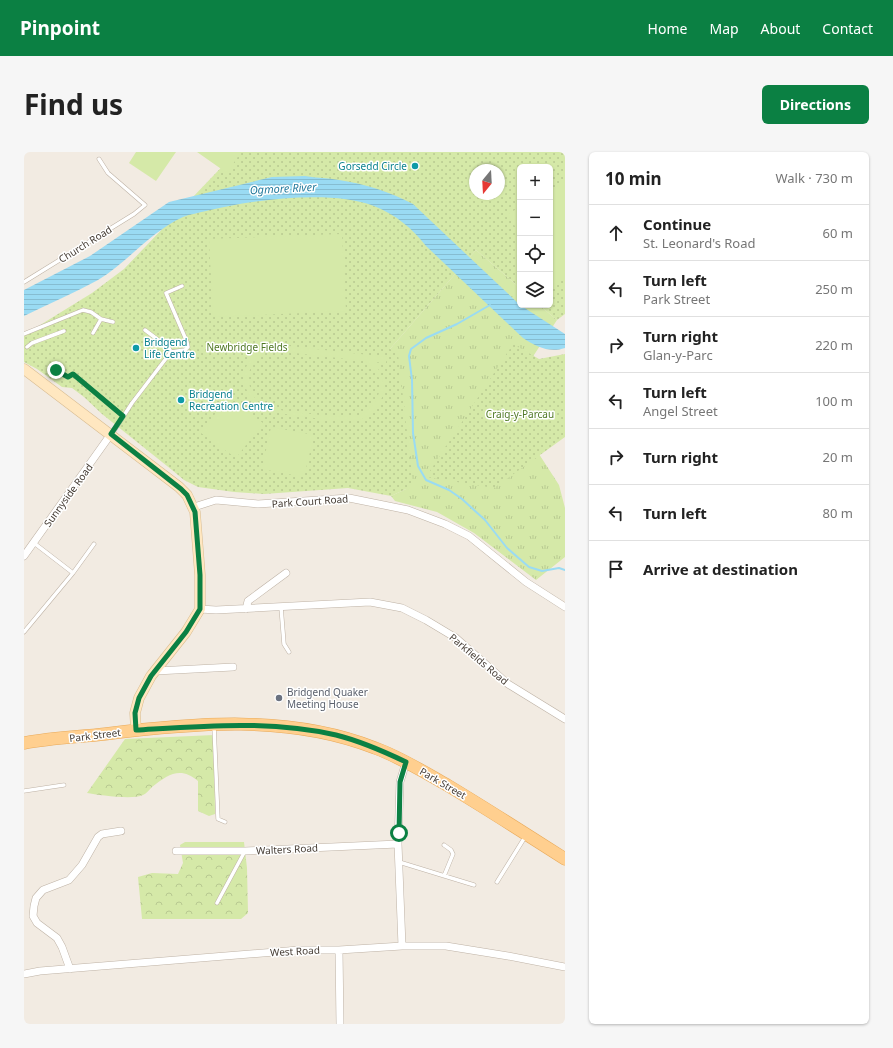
<!DOCTYPE html>
<meta charset="utf-8">
<style>
:root{--surface:#fff;--page:#f6f6f6;--text:#222;--muted:#767676;--line:#e0e0e0;--accent:#0b8043}
body{margin:0;font-family:"Noto Sans",sans-serif;background:var(--page);color:var(--text)}
.controls{position:absolute;right:12px;top:12px;display:grid;overflow:hidden;border-radius:6px;box-shadow:0 1px 3px #0004}
.controls button{width:36px;height:36px;display:grid;place-items:center;padding:0;border:0;border-bottom:1px solid var(--line);background:var(--surface);color:var(--text);font:20px sans-serif}
.compass{position:absolute;left:445px;top:12px;width:36px;height:36px;border-radius:50%;background:var(--surface);box-shadow:0 1px 3px #0004;rotate:198deg}
.stop{position:absolute;width:12px;height:12px;margin:-9px;border:3px solid #0b8043;border-radius:50%;background:#fff}
.stop.end{background:#0b8043;border-color:#fff;box-shadow:0 1px 4px #0008}
.list{margin:0;padding:0;list-style:none}
h2{display:flex;justify-content:space-between;align-items:center;height:52px;margin:0;padding:0 16px;font-size:17px}
h2 small{font-size:13px;font-weight:400;color:var(--muted)}
.list li{display:grid;grid-template-columns:26px 1fr auto;gap:12px;align-items:center;box-sizing:border-box;height:56px;padding:0 16px;border-top:1px solid var(--line)}
.list b{display:block;font-size:15px;white-space:nowrap}
.list p{margin:0;font-size:13px;white-space:nowrap;color:var(--muted)}
.list em{font-size:13px;font-style:normal;color:var(--muted)}
.icon{flex:none;width:22px;height:22px;fill:none;stroke:currentColor;stroke-width:2;stroke-linecap:round;stroke-linejoin:round}
.map{position:relative;flex:none;width:541px;height:872px;overflow:hidden;border-radius:6px}
header{display:flex;align-items:center;gap:24px;box-sizing:border-box;height:56px;padding:0 20px;background:var(--accent);color:#fff}
header strong{font-size:19px}
nav{display:flex;gap:22px;margin-inline-start:auto;font-size:14px}
.intro{display:flex;align-items:center;justify-content:space-between;box-sizing:border-box;height:96px;padding:0 24px}
h1{margin:0;font-size:28px}
.button{padding:10px 18px;border-radius:6px;background:var(--accent);color:#fff;font-size:14px;font-weight:700}
main{display:flex;gap:24px;padding:0 24px}
aside{flex:1;background:var(--surface);border-radius:6px;box-shadow:0 1px 3px #0004}
.map>svg:first-child{display:block}
.grass{fill:url(#grass-tufts)}
.forest{fill:url(#forest-crowns)}
.park{fill:url(#park-dots);fill-rule:evenodd}
.pitch{fill:#d5e9a8;fill-rule:evenodd}
.water{fill:url(#water-rules)}
.lines{fill:none;stroke-linecap:round;stroke-linejoin:round}
.stream{stroke:#9adbf3;stroke-width:2}
.lane-casing{stroke:#beb2a5;stroke-width:4.5}
.street-casing{stroke:#beb2a5;stroke-width:8}
.secondary-casing{stroke:#d8bc91;stroke-width:11}
.primary-casing{stroke:#e9aa5a;stroke-width:13}
.lane{stroke:#fff;stroke-width:3.5}
.street{stroke:#fff;stroke-width:7}
.secondary{stroke:#ffe7c0;stroke-width:10}
.primary{stroke:#ffcf8f;stroke-width:12}
.route{stroke:#0b8043;stroke-width:5}
.culture-dot{fill:#0f9aa8;stroke:#fff;stroke-width:1.5}
.worship-dot{fill:#6b7280;stroke:#fff;stroke-width:1.5}
.labels{text-anchor:middle;dominant-baseline:central;stroke-width:3;stroke-linejoin:round;paint-order:stroke}
.culture-label{font-size:10px;fill:#0d838f;stroke:#fff;text-anchor:start}
.street-label{font-size:10px;fill:#443b33;stroke:#fff}
.park-label{font-size:10px;fill:#4f7824;stroke:#fff}
.worship-label{font-size:10px;fill:#5b616d;stroke:#fff;text-anchor:start}
.water-label{font-size:11px;font-style:italic;fill:#247a9c;stroke:#fff}
</style>
<header>
<strong>Pinpoint</strong>
<nav><a>Home</a><a>Map</a><a>About</a><a>Contact</a></nav>
</header>
<div class="intro"><h1>Find us</h1><a class="button">Directions</a></div>
<main>
<div class="map">
<svg width="541" height="872" viewBox="0 0 541 872">
<defs>
<pattern id="grass-tufts" width="24" height="20" patternUnits="userSpaceOnUse"><rect width="24" height="20" fill="#d5e9a8"/><path d="M3 7l-1-3M5 7V3M7 7l1-3M15 17l-1-3M17 17v-4M19 17l1-3" fill="none" stroke="#b8c991"/></pattern>
<pattern id="forest-crowns" width="20" height="18" patternUnits="userSpaceOnUse"><rect width="20" height="18" fill="#d5e9a8"/><path d="M2 6a3 3 0 1 1 6 0M12 15a3 3 0 1 1 6 0" fill="none" stroke="#b8c991"/></pattern>
<pattern id="park-dots" width="8" height="8" patternUnits="userSpaceOnUse"><rect width="8" height="8" fill="#d5e9a8"/><path d="M2 2h.1M6 6h.1" fill="none" stroke="#b8c991" stroke-width="1.8" stroke-linecap="round"/></pattern>
<pattern id="water-rules" width="6" height="5" patternUnits="userSpaceOnUse"><rect width="6" height="5" fill="#9adbf3"/><path d="M0 2.5h6" fill="none" stroke="#86bdd1"/></pattern>
</defs>
<rect width="100%" height="100%" fill="#f2ebe2"/>
<path class="grass" d="M452,98L496,136V153H515L533,168L506,209L504,285L535,333L541,356V405L512,428L450,381L413,360L371,349L367,344L382,337L366,197Z"/>
<path class="forest" d="M190,583L191,662L185,664L174,659V629C157,614 144,622 128,635C125,638 122,642 119,643C109,648 74,643 63,641L101,587Z
M161,690H220L223,716L224,761L217,767H118L114,725L128,721L154,722L159,711L156,693Z"/>
<path class="park" d="M212,0H541V162L533,168L515,153H526V15H496V136L452,98L366,197L374,202L389,332L382,337L367,344L324,336L240,342L210,340L174,335L160,328L148,318L78,262L60,245L48,236L38,235L13,217L0,210V183L68,141L100,117ZM451,18H475V42H451Z
M489,192L515,207L541,202V285L470,336L402,325Z"/>
<path class="pitch" d="M112,0H152L132,29L105,11Z
M173,0H217L203,21Z
M541,30V126L526,134V38Z
M496,55V83L484,62Z
M318,82L322,159L189,165L185,87Z
M238,191L363,205L362,211L350,210C358,222 363,234 357,248C353,258 346,265 335,268C319,272 265,262 246,260C227,253 213,231 224,211C228,204 237,199 238,191ZM245,198L340,209C368,223 356,259 329,265C317,266 250,259 240,254C229,248 224,235 225,223C226,211 235,203 245,198Z
M202,247L239,271L212,306L177,281Z
M247,275L290,283L280,325L238,317Z"/>
<path class="water" d="M281,24C293,26 304,26 315,28C342,32 366,40 389,52L496,153L541,182V196C525,201 513,195 499,186L402,94C388,76 372,63 350,54C306,37 227,48 182,59C175,61 166,62 159,65C126,80 104,110 74,128C50,141 24,152 0,164V138L66,104L145,50L248,25Z"/>
<g class="lines">
<path class="stream" d="M466,153L433,172L402,186L387,197L385,204L388,228L389,281L394,314L402,328L425,338L438,347L461,368L483,396L505,415L518,419L535,416L541,418"/>
<g class="lane-casing">
<path id="lane" d="M0,130L110,62L121,53L84,21L75,7
M77,167L89,170
M121,178L145,196L147,200
M0,182L59,158L67,160L77,167L69,181
M3,195L8,191L40,179
M32,218L43,225L49,222L99,264
M88,282L108,251L147,200L161,198L164,195L163,190L142,141L158,134
M10,391L49,421
M257,455L260,492L265,500
M0,480L49,421L70,392
M190,574L194,667L201,670
M0,639L40,633
M420,693L427,698L429,702L420,724
M375,710L450,733
M473,730L501,685
M193,751L221,699"/>
</g>
<g class="street-casing">
<path id="street" d="M170,355L192,348L234,352L325,346L384,358L421,372L445,384L502,430L541,455
M0,404L87,282
M176,457L192,458L346,450L378,456L402,468L432,486L484,532L541,567
M222,457L224,449L262,421
M132,519L209,515
M152,699H221L374,692
M378,794L374,692L376,630L382,610
M315,798L316,872
M46,817L38,795L33,786L13,771L9,764L10,754L12,746L19,738L45,728L58,713L74,685L78,682L97,679
M0,822L16,819L275,798H315L378,794H422L484,804L541,815"/>
</g>
<g class="secondary-casing">
<path id="secondary" d="M0,217L155,335L163,343L171,360L176,423V457L162,480L127,524L115,546L111,561L112,578"/>
</g>
<g class="primary-casing">
<path id="primary" d="M0,591C26,586 54,585 81,582C170,571 265,562 351,596C376,605 400,620 423,633C463,657 502,682 541,707"/>
</g>
<use href="#lane" class="lane"/>
<use href="#street" class="street"/>
<use href="#secondary" class="secondary"/>
<use href="#primary" class="primary"/>
</g>
<g class="lines">
<path class="route" d="M32,218L44,225L49,222L99,264L87,282L157,337L163,343L171,360L176,423V457L162,480L127,524L115,546L111,561L112,578C179,574 246,568 312,583C336,589 359,599 382,610L376,630L375,681"/>
</g>
<g class="culture-dot">
<circle cx="391" cy="14" r="4"/>
<circle cx="112" cy="196" r="4"/>
<circle cx="157" cy="248" r="4"/>
</g>
<circle class="worship-dot" cx="255" cy="546" r="4"/>
<g class="labels">
<g class="culture-label">
<text x="383" y="14" text-anchor="end">Gorsedd Circle</text>
<text x="120" y="190">Bridgend<tspan x="120" dy="12">Life Centre</tspan></text>
<text x="165" y="242">Bridgend<tspan x="165" dy="12">Recreation Centre</tspan></text>
</g>
<g class="street-label">
<text transform="translate(61 92) rotate(-32)">Church Road</text>
<text transform="translate(44 343) rotate(-54)">Sunnyside Road</text>
<text transform="translate(286 349) rotate(-4)">Park Court Road</text>
<text transform="translate(455 507) rotate(40)">Parkfields Road</text>
<text transform="translate(71 583) rotate(-7)">Park Street</text>
<text transform="translate(419 631) rotate(30)">Park Street</text>
<text transform="translate(263 697) rotate(-3)">Walters Road</text>
<text transform="translate(271 799) rotate(-3)">West Road</text>
</g>
<g class="park-label">
<text x="223" y="195">Newbridge Fields</text>
<text x="496" y="262">Craig-y-Parcau</text>
</g>
<g class="worship-label">
<text x="263" y="540">Bridgend Quaker<tspan x="263" dy="12">Meeting House</tspan></text>
</g>
<g class="water-label">
<text transform="translate(259 36) rotate(-3)">Ogmore River</text>
</g>
</g>
</svg>
<div class="controls">
<button>+</button>
<button>−</button>
<button><svg class="icon" aria-label="locate" viewBox="0 0 24 24"><circle cx="12" cy="12" r="6"/><path d="M12 2v4M12 18v4M2 12h4M18 12h4"/></svg></button>
<button><svg class="icon" aria-label="layers" viewBox="0 0 24 24"><path d="M12 4l9 5-9 5-9-5zM3 14l9 5 9-5"/></svg></button>
</div>
<svg class="compass" viewBox="-18 -18 36 36"><path d="M0-13l5 13h-10z" fill="#e53935"/><path d="M0 13l5-13h-10z" fill="#767676"/></svg>
<div class="stop" style="left:375px;top:681px"></div>
<div class="stop end" style="left:32px;top:218px"></div>
</div>
<aside>
<h2>10 min<small>Walk · 730 m</small></h2>
<ul class="list">
<li><svg class="icon" aria-label="ahead" viewBox="0 0 24 24"><path d="M12 20V5M6 11l6-6 6 6"/></svg><div><b>Continue</b><p>St. Leonard's Road</p></div><em>60 m</em></li>
<li><svg class="icon" aria-label="left" viewBox="0 0 24 24"><path d="M17 20v-9H6M10 6l-5 5 5 5"/></svg><div><b>Turn left</b><p>Park Street</p></div><em>250 m</em></li>
<li><svg class="icon" aria-label="right" viewBox="0 0 24 24"><path d="M7 20v-9h11M14 6l5 5-5 5"/></svg><div><b>Turn right</b><p>Glan-y-Parc</p></div><em>220 m</em></li>
<li><svg class="icon" aria-label="left" viewBox="0 0 24 24"><path d="M17 20v-9H6M10 6l-5 5 5 5"/></svg><div><b>Turn left</b><p>Angel Street</p></div><em>100 m</em></li>
<li><svg class="icon" aria-label="right" viewBox="0 0 24 24"><path d="M7 20v-9h11M14 6l5 5-5 5"/></svg><div><b>Turn right</b></div><em>20 m</em></li>
<li><svg class="icon" aria-label="left" viewBox="0 0 24 24"><path d="M17 20v-9H6M10 6l-5 5 5 5"/></svg><div><b>Turn left</b></div><em>80 m</em></li>
<li><svg class="icon" aria-label="arrive" viewBox="0 0 24 24"><path d="M6 21V4h12l-3 4 3 4H6"/></svg><div><b>Arrive at destination</b></div></li>
</ul>
</aside>
</main>
